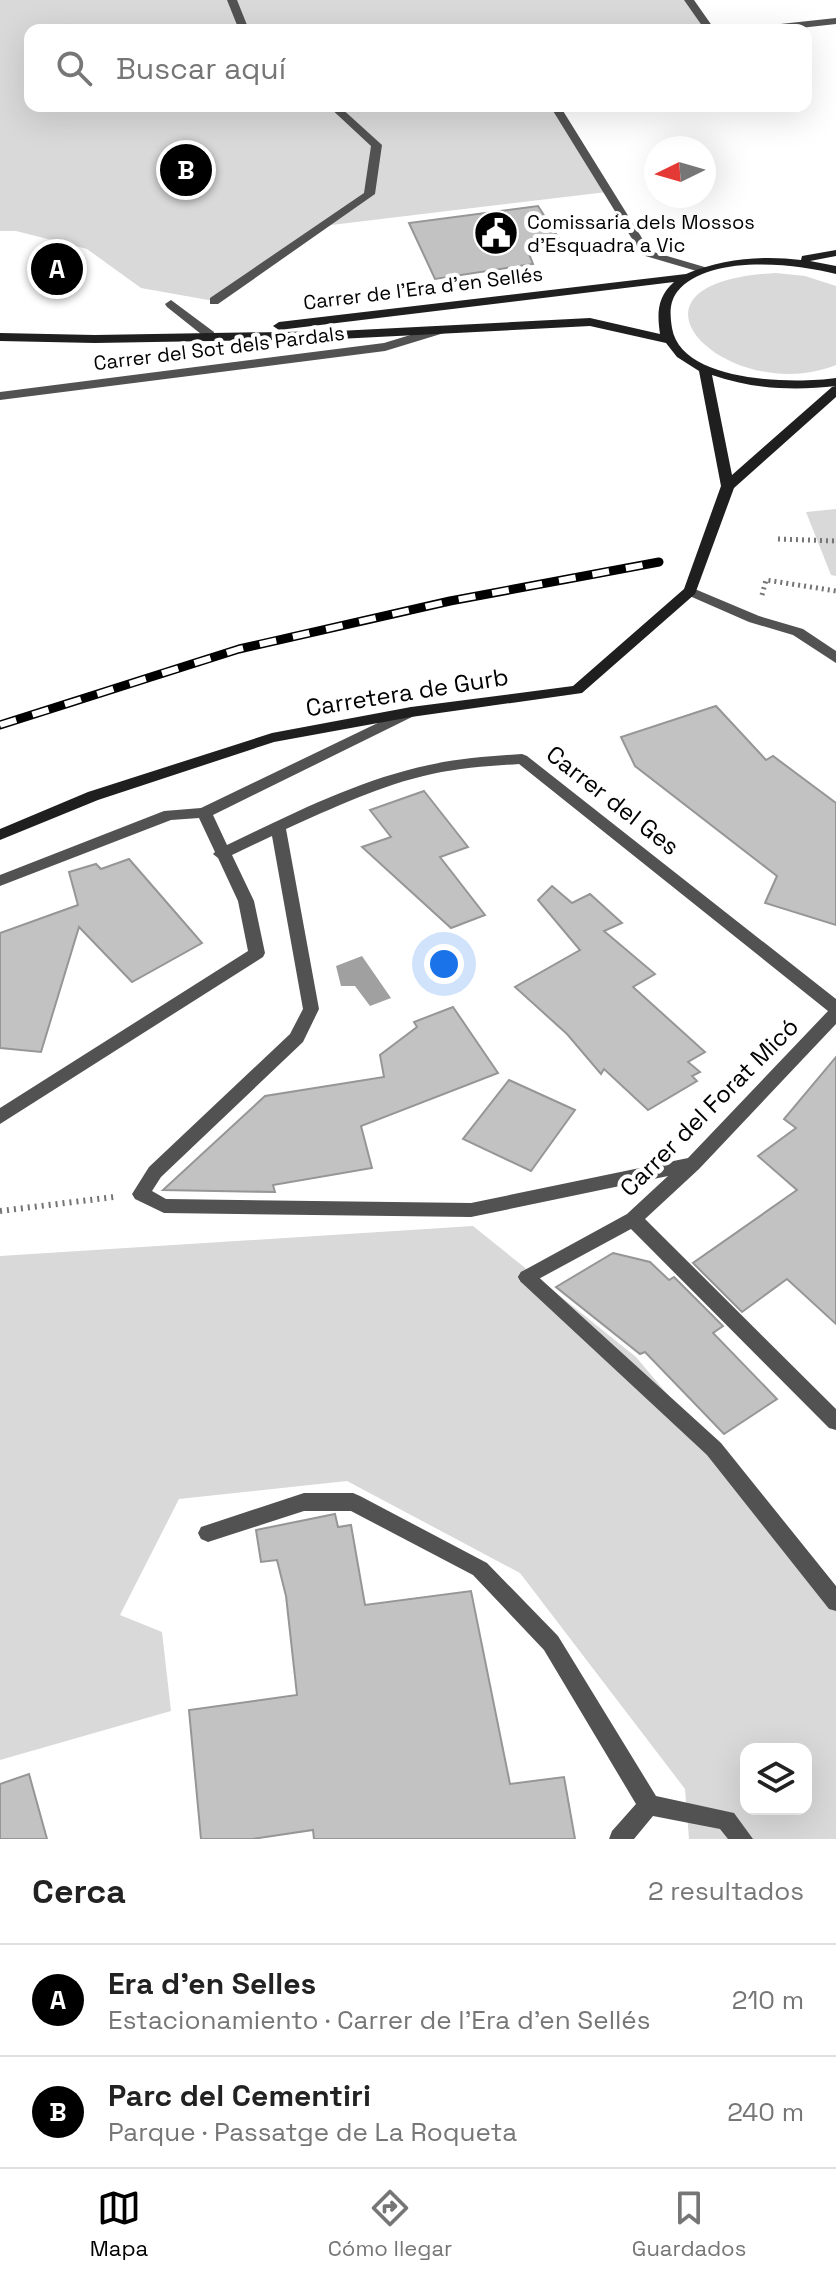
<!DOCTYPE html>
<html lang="es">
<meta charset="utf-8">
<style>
:root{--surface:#fff;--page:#f6f6f6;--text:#222;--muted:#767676;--line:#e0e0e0;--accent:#000}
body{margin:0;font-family:"Space Grotesk",sans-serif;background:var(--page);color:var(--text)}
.controls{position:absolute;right:24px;bottom:24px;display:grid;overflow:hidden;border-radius:16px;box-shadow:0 8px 32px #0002}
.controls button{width:72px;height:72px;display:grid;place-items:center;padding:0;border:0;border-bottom:2px solid var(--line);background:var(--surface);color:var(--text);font:40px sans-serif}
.compass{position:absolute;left:644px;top:136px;width:72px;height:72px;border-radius:50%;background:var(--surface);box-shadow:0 8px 32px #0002;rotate:265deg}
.you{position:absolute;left:444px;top:964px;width:28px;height:28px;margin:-20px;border:6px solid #fff;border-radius:50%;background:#1a73e8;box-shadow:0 0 0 12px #1a73e833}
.badge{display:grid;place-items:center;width:52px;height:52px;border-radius:50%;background:var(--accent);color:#fff;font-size:26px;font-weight:700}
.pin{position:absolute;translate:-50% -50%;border:4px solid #fff;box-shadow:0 2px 8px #0006}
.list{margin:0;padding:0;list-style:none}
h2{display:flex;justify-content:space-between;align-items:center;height:104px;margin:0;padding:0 32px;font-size:34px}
h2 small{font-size:26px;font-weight:400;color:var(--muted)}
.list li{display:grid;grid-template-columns:52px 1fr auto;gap:24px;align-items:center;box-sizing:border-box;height:112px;padding:0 32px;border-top:2px solid var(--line)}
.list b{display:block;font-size:30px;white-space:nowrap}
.list p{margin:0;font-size:26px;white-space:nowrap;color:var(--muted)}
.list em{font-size:26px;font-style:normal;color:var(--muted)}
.icon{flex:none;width:44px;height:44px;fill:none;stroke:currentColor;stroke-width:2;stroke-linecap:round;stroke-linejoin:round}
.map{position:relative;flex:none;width:836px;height:1839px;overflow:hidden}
.search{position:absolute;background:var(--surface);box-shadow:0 8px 32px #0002;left:24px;right:24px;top:24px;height:88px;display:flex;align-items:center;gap:20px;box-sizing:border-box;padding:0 28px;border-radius:16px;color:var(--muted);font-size:30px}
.sheet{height:328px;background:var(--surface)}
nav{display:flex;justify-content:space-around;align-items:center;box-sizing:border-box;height:112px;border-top:2px solid var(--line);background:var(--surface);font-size:22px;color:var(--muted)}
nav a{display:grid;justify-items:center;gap:4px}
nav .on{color:var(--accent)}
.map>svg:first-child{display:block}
.green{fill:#d9d9d9;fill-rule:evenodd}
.water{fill:#a0a0a0}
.building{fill:#c2c2c2;stroke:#969696;stroke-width:2}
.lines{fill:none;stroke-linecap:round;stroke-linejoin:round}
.path-far1{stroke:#747474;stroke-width:5;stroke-dasharray:2 4;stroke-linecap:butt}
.path{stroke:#747474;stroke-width:6;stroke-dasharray:2 5;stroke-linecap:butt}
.lane{fill:#525252;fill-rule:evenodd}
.street{fill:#525252;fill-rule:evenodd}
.secondary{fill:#1f1f1f;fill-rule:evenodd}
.rail-casing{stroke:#000;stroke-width:9}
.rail{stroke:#fff;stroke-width:6;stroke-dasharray:17;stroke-linecap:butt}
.labels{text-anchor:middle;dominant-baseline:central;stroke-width:8;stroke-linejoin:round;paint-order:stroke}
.far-poi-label{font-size:20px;fill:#000;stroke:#fff;text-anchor:start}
.far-street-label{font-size:20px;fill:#000;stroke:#fff}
.street-label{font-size:24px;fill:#000;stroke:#fff}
</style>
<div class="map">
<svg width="836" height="1839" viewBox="0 0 836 1839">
<rect width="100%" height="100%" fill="#fff"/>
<path class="green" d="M0,0H689L710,30H30V106H555L607,192L323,226L214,301L141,288L87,249L16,231H0Z
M776,273L805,276L836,286V365C728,408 598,282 776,273Z
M836,509V576L831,575L806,512Z
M473,1226L636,1357L836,1594V1839H689L685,1789L520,1573L347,1481L179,1499L120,1615L162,1632L171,1711L0,1760V1256ZM746,1749H806V1809H746Z"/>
<path class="water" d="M362,956L391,998L370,1006L355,986H341L336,966Z"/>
<path class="building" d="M538,206L563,245L527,249L533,264L435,279L409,223Z
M716,706L766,760L773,756L836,803V925L765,903L777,876L635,766L621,737Z
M424,791L468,847L440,857L485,915L451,928L362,847L391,837L370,810Z
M129,859L202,943L132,982L79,927L41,1052L0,1048V933L78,905L69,872L96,864L101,869Z
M552,886L572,903L590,894L622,923L604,931L655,974L633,987L705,1052L688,1062L700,1072L692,1076L697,1081L648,1110L604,1069L601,1074L567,1034L515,987L580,950L538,900Z
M453,1007L498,1073L361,1126L372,1168L273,1185L275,1192L163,1190L265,1096L384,1077L380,1055L417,1027L414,1022Z
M836,1057V1324L787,1279L742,1312L693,1263L797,1190L758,1156L796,1128L784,1119Z
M509,1080L575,1110L531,1171L463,1139Z
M613,1253L650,1262L669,1280L674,1277L723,1326L713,1333L777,1399L724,1434L645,1352L640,1354L556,1287Z
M335,1514L338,1527L351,1525L365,1605L471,1591L510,1784L564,1777L575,1839H314L313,1830L252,1839H201L189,1710L297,1695L286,1596L277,1560L261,1562L256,1530Z
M29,1774L47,1839H0V1784Z"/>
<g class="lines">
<path class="path-far1" d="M778,539L836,541
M762,595L766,580L836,591"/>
<path class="path" d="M0,1211L114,1197"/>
<path class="lane" d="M171,300L214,332V338H206L167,307L165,304Z
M527,1270L533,1272L721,1443L836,1586V1611L829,1609L707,1455L521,1282L518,1277L521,1272Z
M304,1493H353L360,1496L487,1563L558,1636L656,1796L734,1813L753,1839H728L720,1829L653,1816L634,1839H609L612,1831L636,1804L544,1650L473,1575L351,1511H304L208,1542L201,1539L198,1533L201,1527Z"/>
<path class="street" d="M227,0H237L249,30H239Z
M684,0H694L715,30H705Z
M836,18V24L782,30H749L754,27Z
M328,106H339L382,145L375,194L218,304H210V298L364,193L371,146Z
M550,106H560L650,251L708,268V272H700L642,255Z
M440,326L446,330L444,333L385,351L0,400V392L384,343Z
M690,587L759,616L803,629L836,651V663L793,635L749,622L685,594L683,591Z
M411,707L418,712L416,715L213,815L227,845C292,814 358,780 429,765C460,758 491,756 522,754L527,756L836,999V1024L699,1169L645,1219L836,1409V1430L829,1428L631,1229L533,1282L527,1284L521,1282L518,1277L521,1272L627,1214L668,1176L471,1217L164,1213L135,1199L132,1194L149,1167L290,1034L303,1009L272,836L232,855L254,901L265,953L263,957L0,1124V1108L248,951L238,901L218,858L213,854L215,852L199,818L171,820L0,886V875L164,811L201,808ZM519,764L828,1011L688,1158L471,1203L166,1199L152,1191L161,1177L303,1042L319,1009L286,829C333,808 381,785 432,774C460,768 490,766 519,764Z"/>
<path class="secondary" d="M836,250V256L810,261L836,266V274C794,263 707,254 677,292C669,303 670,315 672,328C681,383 794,384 836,378V386C794,391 752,389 712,375L732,475L832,387L836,386V397L734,488L695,594L582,693L411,717L274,742L98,800L0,840V829L88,792L272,733L411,707L573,686L684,589L721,486L699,371L677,357L666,343L590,326L338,339L95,343L0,341V333L95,335L338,331L590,318L660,334C657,313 657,297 674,282L279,330L273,326L279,322L686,274C722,259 762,255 801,260L802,256Z"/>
<g class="rail-casing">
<path id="rail" d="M0,725L239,649L450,601L659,562"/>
</g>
<use href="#rail" class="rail"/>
</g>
<defs>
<g id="civic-disc" transform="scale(2.3)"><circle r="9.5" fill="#000" stroke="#fff"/><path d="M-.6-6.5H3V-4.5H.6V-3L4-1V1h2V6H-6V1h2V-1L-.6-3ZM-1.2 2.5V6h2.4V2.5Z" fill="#fff"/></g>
</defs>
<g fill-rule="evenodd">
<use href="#civic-disc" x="496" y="233"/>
</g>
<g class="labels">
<g class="far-poi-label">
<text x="527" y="222">Comissaria dels Mossos<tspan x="527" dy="23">d'Esquadra a Vic</tspan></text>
</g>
<g class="far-street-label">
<text transform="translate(423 288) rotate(-7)">Carrer de l'Era d'en Sellés</text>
<text transform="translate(219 348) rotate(-7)">Carrer del Sot dels Pardals</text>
</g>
<g class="street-label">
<text transform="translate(407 692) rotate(-9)">Carretera de Gurb</text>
<text transform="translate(613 800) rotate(38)">Carrer del Ges</text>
<text transform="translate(709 1107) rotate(-45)">Carrer del Forat Micó</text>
</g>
</g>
</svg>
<div class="controls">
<button><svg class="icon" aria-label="layers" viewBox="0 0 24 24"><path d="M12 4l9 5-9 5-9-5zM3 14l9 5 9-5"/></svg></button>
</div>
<svg class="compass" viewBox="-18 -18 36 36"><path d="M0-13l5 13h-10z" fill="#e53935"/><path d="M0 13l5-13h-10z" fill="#767676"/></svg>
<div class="you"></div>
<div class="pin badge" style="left:57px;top:269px">A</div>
<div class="pin badge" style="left:186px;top:170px">B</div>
<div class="search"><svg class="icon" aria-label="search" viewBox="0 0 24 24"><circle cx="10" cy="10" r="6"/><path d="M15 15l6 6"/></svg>Buscar aquí</div>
</div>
<section class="sheet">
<h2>Cerca<small>2 resultados</small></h2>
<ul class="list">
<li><span class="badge">A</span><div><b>Era d'en Selles</b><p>Estacionamiento · Carrer de l'Era d'en Sellés</p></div><em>210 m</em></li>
<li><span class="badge">B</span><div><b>Parc del Cementiri</b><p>Parque · Passatge de La Roqueta</p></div><em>240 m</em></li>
</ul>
</section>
<nav>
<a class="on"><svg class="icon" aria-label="map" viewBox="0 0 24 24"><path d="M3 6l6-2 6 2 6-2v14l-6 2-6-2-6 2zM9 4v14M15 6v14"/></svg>Mapa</a>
<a><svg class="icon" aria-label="directions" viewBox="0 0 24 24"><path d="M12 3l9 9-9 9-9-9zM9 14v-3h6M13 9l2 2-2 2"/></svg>Cómo llegar</a>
<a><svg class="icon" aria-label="saved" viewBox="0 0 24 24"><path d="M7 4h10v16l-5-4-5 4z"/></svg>Guardados</a>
</nav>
